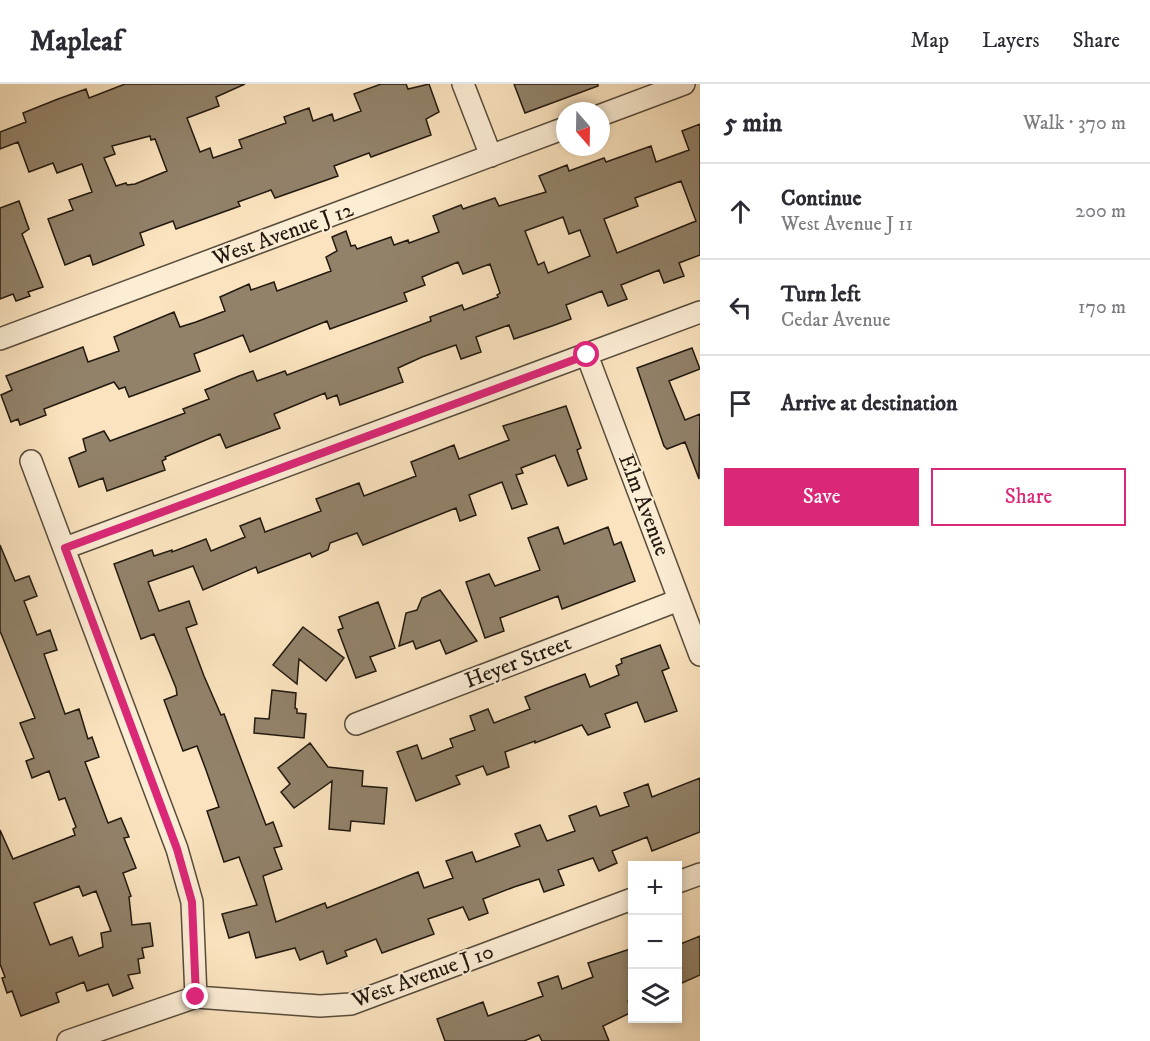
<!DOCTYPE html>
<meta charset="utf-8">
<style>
:root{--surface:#fff;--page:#f7f7f7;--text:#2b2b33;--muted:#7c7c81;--line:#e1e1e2;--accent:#db2777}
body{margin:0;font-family:"IM FELL DW Pica",serif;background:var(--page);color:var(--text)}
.controls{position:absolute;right:18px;bottom:18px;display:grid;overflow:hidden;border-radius:0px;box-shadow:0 3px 9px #0003}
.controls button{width:54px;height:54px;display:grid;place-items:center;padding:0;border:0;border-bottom:2px solid var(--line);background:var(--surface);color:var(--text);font:30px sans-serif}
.compass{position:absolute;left:556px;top:18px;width:54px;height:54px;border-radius:50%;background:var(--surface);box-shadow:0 3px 9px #0003;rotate:160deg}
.stop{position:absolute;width:18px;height:18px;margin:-14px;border:4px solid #db2777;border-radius:50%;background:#fff}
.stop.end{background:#db2777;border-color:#fff;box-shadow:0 2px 6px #0008}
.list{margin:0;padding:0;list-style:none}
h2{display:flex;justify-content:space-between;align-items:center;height:78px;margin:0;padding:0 24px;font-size:26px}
h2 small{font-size:20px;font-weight:400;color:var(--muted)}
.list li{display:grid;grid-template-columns:39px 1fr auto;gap:18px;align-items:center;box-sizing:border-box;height:96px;padding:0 24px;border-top:2px solid var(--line)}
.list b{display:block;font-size:22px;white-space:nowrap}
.list p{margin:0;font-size:20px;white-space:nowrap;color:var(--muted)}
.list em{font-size:20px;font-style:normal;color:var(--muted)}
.actions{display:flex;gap:12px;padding:18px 24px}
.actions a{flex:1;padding:14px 0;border:2px solid var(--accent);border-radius:0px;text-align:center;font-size:21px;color:var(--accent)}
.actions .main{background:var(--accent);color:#fff}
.icon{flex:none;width:33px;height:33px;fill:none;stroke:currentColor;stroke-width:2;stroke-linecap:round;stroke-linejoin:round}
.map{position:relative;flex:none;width:700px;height:957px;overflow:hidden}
header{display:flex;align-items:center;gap:36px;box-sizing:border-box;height:84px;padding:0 30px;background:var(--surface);border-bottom:2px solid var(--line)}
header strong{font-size:28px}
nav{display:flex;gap:33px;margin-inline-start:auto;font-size:21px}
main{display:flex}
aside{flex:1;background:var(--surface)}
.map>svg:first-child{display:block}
.building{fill:#92826a;stroke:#22190f;stroke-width:1.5;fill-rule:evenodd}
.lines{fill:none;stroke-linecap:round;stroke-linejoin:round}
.minor-casing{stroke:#584c3b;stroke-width:24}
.minor{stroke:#fcedd5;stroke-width:21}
.route{stroke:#db2777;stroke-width:8}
.labels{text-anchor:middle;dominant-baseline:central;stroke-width:4.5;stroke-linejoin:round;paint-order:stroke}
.street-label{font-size:22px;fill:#22190f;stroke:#fcedd5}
</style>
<header>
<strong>Mapleaf</strong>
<nav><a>Map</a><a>Layers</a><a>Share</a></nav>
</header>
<main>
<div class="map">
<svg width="700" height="957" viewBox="0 0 700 957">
<rect width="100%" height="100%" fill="#fae3be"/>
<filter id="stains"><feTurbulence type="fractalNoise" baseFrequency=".00333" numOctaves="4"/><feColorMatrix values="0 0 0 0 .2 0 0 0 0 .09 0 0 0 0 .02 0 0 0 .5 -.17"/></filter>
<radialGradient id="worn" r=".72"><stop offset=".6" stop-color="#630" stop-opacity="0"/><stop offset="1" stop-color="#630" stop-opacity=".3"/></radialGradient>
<path class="building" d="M125,0H245L216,13L219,22L187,34L200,68L210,64L213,74L242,64L239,56L286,39L284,33L309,24L313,37L332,30L334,37L361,27L354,10L381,0H406L408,5L429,0L439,28L426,35L431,51L371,73L369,69L334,82L338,92L275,114L271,106L238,118L240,122L176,145L173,137L140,149L144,161L93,181L90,171L65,181L48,135L73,126L69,116L92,108L82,80L57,89L53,79L29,88L18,58L0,65V48L26,38L23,29L58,15L86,5L89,14ZM150,52L151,56L155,55L167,87L135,100L127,101L126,99L116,102L104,74L115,70L112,62Z
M514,0H598V2L525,29Z
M700,40V171L679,179L684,192L664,199L659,186L621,201L627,215L608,222L602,207L566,221L571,235L552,242L514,255L509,241L476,253L481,268L461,275L456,261L422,273L398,284L403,298L340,321L337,311L327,315L325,309L274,330L280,344L226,364L220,350L165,373L166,375L162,377L165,386L107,407L103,394L79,403L69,374L86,367L83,355L104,347L110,357L185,329L183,325L209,315L205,306L239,292L253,287L257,297L285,287L287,291L431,237L430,233L462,221L464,226L498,213L497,211L500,209L490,180L463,190L458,178L422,193L425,201L404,209L407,217L330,245L327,237L250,268L243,251L194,270L200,287L129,313L125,303L119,305L114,298L44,325L46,331L20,341L18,335L11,338L1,311L12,306L6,292L83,263L88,278L119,267L114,253L174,228L180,243L196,238L225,227L220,213L249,200L251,206L274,198L277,207L331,187L326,173L337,167L332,153L346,147L351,162L355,161L357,165L391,153L394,161L408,156L409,159L439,148L433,132L461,121L463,125L495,114L499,122L546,108L539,92L567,81L569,87L604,74L606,78L651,62L656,78L689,66L682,47ZM681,97L696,137L617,169L604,135L638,122L635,114ZM563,133L569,150L580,146L590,172L548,189L544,178L538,181L525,147Z
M19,117L29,145L22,150L43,203L28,208L30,212L16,217L13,210L0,215V124Z
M692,264L700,285L669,297L685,336L700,330L699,395L685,358L667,365L664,362L637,284Z
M566,322L581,364L577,366L587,395L568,402L555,371L521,384L523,389L516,391L527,420L512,425L502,398L469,411L476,431L460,437L456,424L363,461L357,449L330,459L328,466L312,473L310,469L258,489L256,483L203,506L193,482L148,498L159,527L189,517L197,540L186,544L204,592L221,631L224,630L266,741L273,738L282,762L274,764L282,785L263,792L276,838L325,819L327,824L418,788L424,804L453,794L446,777L472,768L476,778L520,762L515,750L540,741L547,757L575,747L569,732L596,722L600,732L629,722L624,709L648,700L652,713L700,694V748L652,767L647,753L612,767L617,779L599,787L593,774L558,786L564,801L544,808L539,795L514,803L483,815L488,829L469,836L463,823L428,835L434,850L382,869L376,855L345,867L347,872L327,880L323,867L300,876L295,864L256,874L249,848L229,854L222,830L257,821L239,773L224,778L207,727L219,723L206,686L197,662L183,667L164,616L177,611L176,604L154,550L141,555L114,480L152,466L154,472L172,466V468L206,455L211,467L245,453L240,442L260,434L265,448L321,427L316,415L359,399L364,412L416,392L411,378L454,361L459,375L509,356L503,342Z
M558,443L564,460L608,443L614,461L621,458L635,497L562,525L558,512L500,534L504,547L485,554L466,498L489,490L495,502L540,486L528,454Z
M0,461L15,497L29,492L37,512L24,517L37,551L50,546L57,566L44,570L65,630L79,625L88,655L92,653L99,673L85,678L108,739L121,734L129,753L124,754L136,784L123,789L131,812L129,813L132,841L150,839L153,862L142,864L144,874L138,875L140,889L128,891L133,904L113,912L108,900L87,907L84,898L56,909L59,918L21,932L12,907L7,909L2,894L5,893L0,880V746L13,775L75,751L73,745L76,743L65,714L59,716L49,687L32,694L26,677L34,674L20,639L35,634L0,547ZM79,802L83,812L96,807L111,847L101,849L103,863L79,872L72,853L50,861L34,819Z
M440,506L477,557L446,570L440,556L416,565L413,557L399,562L406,529L417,526L422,514Z
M378,518L395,564L370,573L376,587L356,594L338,546L343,544L339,533Z
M303,543L344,574L326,597L299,575L297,600L273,581Z
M660,561L669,584L662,587L677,627L645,638L637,618L605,630L610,643L588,651L582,641L535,659V657L505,668L509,683L487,691L483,682L456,692L460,700L416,717L397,668L417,661L422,675L453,663L450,655L475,646L470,632L488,625L494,639L530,625L525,613L545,605L585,590L590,603L619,591L616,582L622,579L621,575Z
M272,606L296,609L295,624L297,625V629L306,630L304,654L254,649L255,634L269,635Z
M310,659L328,683L363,687L362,702L387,704L384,740L351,737L350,747L329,745L332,697L294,724L281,708L290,700L278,684Z
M700,852V891L682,899L678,887V861Z
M633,864V915L628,917L632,928L603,942L609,957H542L539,951L524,957H445L437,935L483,918L488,932L543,912L538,899L558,892L562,905L593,893L588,879Z"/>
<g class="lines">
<g class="minor-casing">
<path id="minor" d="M463,0L491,72
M601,31L684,0
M0,255L565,44
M587,271L700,571
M31,377L177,765L192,818L196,913
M65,464L700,228
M356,640L679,516
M678,798L700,790
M68,957L196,913L320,922L351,920L632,815"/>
</g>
<use href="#minor" class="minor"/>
</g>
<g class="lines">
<path class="route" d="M196,913L192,818L177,765L65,464L587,271"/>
</g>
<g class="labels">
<g class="street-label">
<text transform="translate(283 150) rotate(-20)">West Avenue J 12</text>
<text transform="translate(644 421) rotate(69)">Elm Avenue</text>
<text transform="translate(518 578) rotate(-21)">Heyer Street</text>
<text transform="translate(423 892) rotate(-20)">West Avenue J 10</text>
</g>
</g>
<rect width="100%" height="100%" filter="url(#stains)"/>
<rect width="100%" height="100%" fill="url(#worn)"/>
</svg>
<div class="controls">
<button>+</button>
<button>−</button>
<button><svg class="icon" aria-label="layers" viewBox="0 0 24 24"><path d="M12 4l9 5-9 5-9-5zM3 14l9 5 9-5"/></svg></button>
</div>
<svg class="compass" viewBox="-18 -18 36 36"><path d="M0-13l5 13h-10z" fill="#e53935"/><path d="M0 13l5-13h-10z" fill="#7c7c81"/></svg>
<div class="stop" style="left:587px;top:271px"></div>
<div class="stop end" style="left:196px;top:913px"></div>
</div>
<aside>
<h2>5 min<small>Walk · 370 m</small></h2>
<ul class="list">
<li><svg class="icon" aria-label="ahead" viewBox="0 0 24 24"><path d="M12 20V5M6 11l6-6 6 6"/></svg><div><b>Continue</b><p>West Avenue J 11</p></div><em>200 m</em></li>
<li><svg class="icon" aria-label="left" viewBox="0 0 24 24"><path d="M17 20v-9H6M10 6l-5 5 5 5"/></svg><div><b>Turn left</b><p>Cedar Avenue</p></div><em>170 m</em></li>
<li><svg class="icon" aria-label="arrive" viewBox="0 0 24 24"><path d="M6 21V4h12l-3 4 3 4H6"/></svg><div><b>Arrive at destination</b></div></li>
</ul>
<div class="actions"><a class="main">Save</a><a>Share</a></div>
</aside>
</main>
